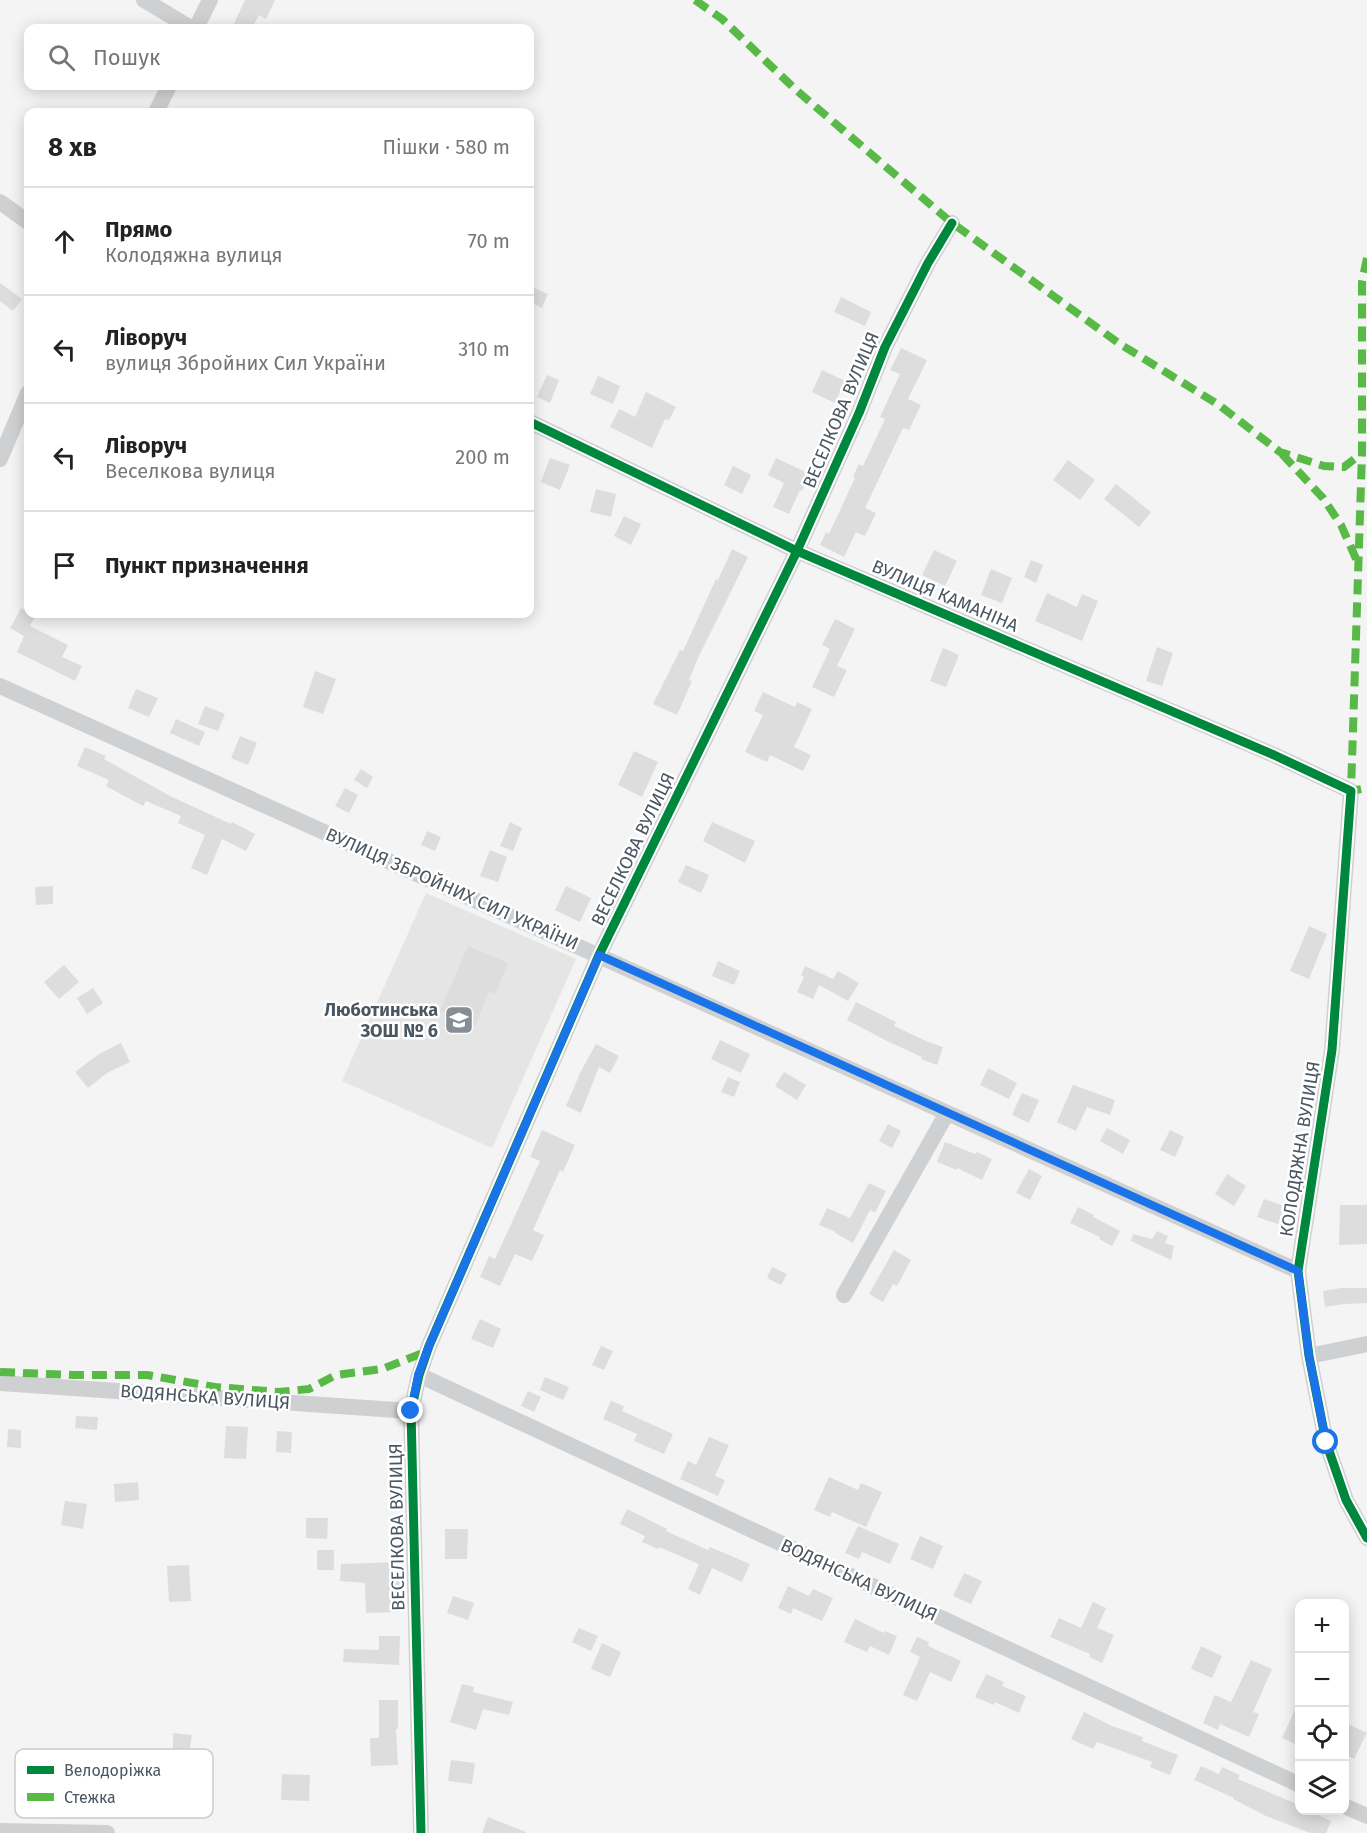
<!DOCTYPE html>
<html lang="uk">
<meta charset="utf-8">
<style>
:root{--surface:#fff;--page:#f6f6f6;--text:#222;--muted:#767676;--line:#e0e0e0}
body{margin:0;font-family:"Fira Sans",sans-serif;background:var(--page);color:var(--text)}
.controls{position:absolute;right:18px;bottom:18px;display:grid;overflow:hidden;border-radius:12px;box-shadow:0 3px 15px #0003}
.controls button{width:54px;height:54px;display:grid;place-items:center;padding:0;border:0;border-bottom:2px solid var(--line);background:var(--surface);color:var(--text);font:30px sans-serif}
.stop{position:absolute;width:18px;height:18px;margin:-14px;border:4px solid #1a73e8;border-radius:50%;background:#fff}
.stop.end{background:#1a73e8;border-color:#fff;box-shadow:0 2px 6px #0008}
.list{margin:0;padding:0;list-style:none}
h2{display:flex;justify-content:space-between;align-items:center;height:78px;margin:0;padding:0 24px;font-size:26px}
h2 small{font-size:20px;font-weight:400;color:var(--muted)}
.list li{display:grid;grid-template-columns:39px 1fr auto;gap:18px;align-items:center;box-sizing:border-box;height:108px;padding:0 24px;border-top:2px solid var(--line)}
.list b{display:block;font-size:22px;white-space:nowrap}
.list p{margin:0;font-size:20px;white-space:nowrap;color:var(--muted)}
.list em{font-size:20px;font-style:normal;color:var(--muted)}
.icon{flex:none;width:33px;height:33px;fill:none;stroke:currentColor;stroke-width:2;stroke-linecap:round;stroke-linejoin:round}
.map{position:relative;flex:none;width:1367px;height:1833px;overflow:hidden}
.search{position:absolute;background:var(--surface);box-shadow:0 3px 15px #0003;left:24px;top:24px;width:510px;height:66px;display:flex;align-items:center;gap:15px;box-sizing:border-box;padding:0 21px;border-radius:12px;color:var(--muted);font-size:22px}
.panel{position:absolute;background:var(--surface);box-shadow:0 3px 15px #0003;left:24px;top:108px;width:510px;height:510px;border-radius:12px}
.map>svg:first-child{display:block}
.education{fill:#e6e5e6}
.building{fill:#ddddde}
.lines{fill:none;stroke-linecap:round;stroke-linejoin:round}
.minor{stroke:#ced0d2;stroke-width:16}
.quiet{stroke:#58b947;stroke-width:8;stroke-dasharray:15 8;stroke-linecap:butt}
.cycleway-casing{stroke:#fff;stroke-width:13}
.cycleway{stroke:#00873e;stroke-width:9}
.route{stroke:#1a73e8;stroke-width:8}
.labels{text-anchor:middle;dominant-baseline:central;stroke-width:5;stroke-linejoin:round;paint-order:stroke}
.street-label{font-size:18px;fill:#4a5661;stroke:#fff}
.poi-label{font-size:18px;font-weight:bold;fill:#4a5661;stroke:#fff;text-anchor:end}
.key{fill:#fff;stroke:#c9ccd0;stroke-width:1.5}
.key-label{font-size:16px;fill:#4a5661}
</style>
<div class="map">
<svg width="1367" height="1833" viewBox="0 0 1367 1833">
<rect width="100%" height="100%" fill="#f4f4f4"/>
<path class="education" d="M426,893L576,959L492,1148L342,1081Z"/>
<path class="building" d="M245,0H275L266,19L259,15L252,28H232Z
M0,283L22,299L13,311L0,301Z
M530,286L548,294L542,308L530,302Z
M841,297L871,312L865,326L834,312Z
M901,348L927,360L908,399L921,405L909,430L903,428L865,508L876,513L865,536L856,532L844,557L820,545L826,532L829,534L855,478L853,477L859,464L863,466L885,419L880,417L900,374L890,370Z
M822,370L845,381L835,403L812,392Z
M547,375L559,380L550,403L537,397Z
M598,376L620,386L613,404L590,394Z
M646,392L676,407L669,420L665,419L652,448L610,427L619,409L635,417Z
M550,458L570,465L560,490L541,482Z
M776,458L810,474L802,491L800,490L789,514L773,507L784,483L768,475Z
M1068,460L1095,480L1080,500L1053,480Z
M733,466L751,475L742,494L724,485Z
M1116,484L1151,512L1139,527L1104,499Z
M596,489L616,494L611,517L590,512Z
M624,516L641,524L631,545L614,536Z
M732,549L748,557L698,658L689,680L692,681L677,715L653,704L680,650L683,651L716,579L718,580Z
M934,550L957,561L945,586L922,575Z
M1031,560L1043,565L1036,583L1024,577Z
M991,569L1012,578L1002,603L981,595Z
M1047,593L1077,607L1082,594L1098,601L1082,641L1035,621Z
M21,608L28,611V614L36,615L30,626L68,645L62,657L82,666L75,681L17,652L24,636L10,628Z
M835,619L855,629L837,666L847,670L834,697L812,687L830,649L822,645Z
M1157,647L1173,653L1162,686L1146,681Z
M943,648L959,655L946,687L930,681Z
M315,671L336,679L323,714L303,707Z
M136,689L158,698L149,717L128,708Z
M763,692L795,707L797,702L812,709L794,747L811,755L803,771L770,755L767,762L745,752L763,715L754,711Z
M205,706L225,714L218,731L198,724Z
M176,719L205,732L199,746L170,733Z
M240,736L257,743L248,765L231,758Z
M85,747L106,756L104,759L170,796L231,824L232,822L255,834L246,851L222,839L207,875L191,868L205,835L178,823L181,816L146,801L143,806L106,786L109,780L77,766Z
M634,751L658,762L642,797L618,785Z
M361,769L373,777L367,788L354,780Z
M345,788L358,795L349,813L335,806Z
M510,822L522,828L513,851L500,846Z
M712,822L755,841L745,863L703,841Z
M427,831L441,837L435,851L421,845Z
M490,850L507,857L498,882L480,876Z
M686,865L709,875L701,893L678,882Z
M53,886V904L36,905L35,887Z
M566,886L591,898L580,922L555,910Z
M1309,926L1327,934L1309,979L1290,971Z
M468,946L508,963L495,994L489,991L475,1026L440,1011Z
M718,961L740,971L734,985L712,976Z
M64,965L79,982L59,999L44,982Z
M805,966L833,979L838,971L859,983L848,1001L819,985L813,999L797,992L804,977L801,975Z
M93,988L103,1003L87,1014L77,998Z
M856,1002L896,1022L894,1026L926,1041L943,1047L937,1065L921,1059L922,1057L887,1041L847,1020Z
M720,1040L750,1054L741,1073L711,1059Z
M121,1043L130,1062L107,1073L88,1088L75,1072L99,1054Z
M596,1044L619,1056L610,1073L599,1067L581,1113L566,1106L581,1071Z
M988,1068L1017,1083L1009,1099L980,1085Z
M784,1072L806,1085L797,1100L775,1086Z
M728,1077L740,1082L734,1097L721,1092Z
M1073,1085L1115,1100L1110,1115L1087,1107L1076,1131L1057,1122Z
M1022,1093L1039,1100L1029,1123L1012,1115Z
M888,1124L901,1131L892,1148L879,1141Z
M1107,1128L1130,1140L1123,1154L1100,1141Z
M542,1130L575,1145L563,1172L560,1170L533,1230L544,1235L532,1261L515,1254L500,1286L480,1277L489,1256L495,1259L540,1161L530,1157Z
M1170,1130L1184,1137L1175,1157L1160,1150Z
M945,1142L975,1154L977,1152L992,1159L982,1180L957,1168V1170L937,1162Z
M1029,1169L1042,1176L1030,1200L1016,1193Z
M1227,1174L1246,1186L1234,1206L1215,1194Z
M869,1183L886,1191L875,1213L870,1210L853,1243L835,1233L836,1232L819,1225L827,1208L850,1218Z
M1264,1199L1284,1206L1278,1224L1257,1217Z
M1340,1205H1367V1244L1339,1245Z
M1078,1207L1094,1215L1093,1217L1120,1231L1112,1246L1099,1239L1100,1237L1070,1223Z
M1157,1231L1168,1236L1165,1243L1174,1246L1171,1260L1131,1241L1133,1234L1152,1239Z
M894,1250L911,1260L897,1286L893,1284L883,1302L869,1294Z
M772,1267L787,1274L781,1285L767,1278Z
M1341,1288H1367V1303L1344,1304L1325,1307L1323,1291Z
M480,1319L501,1329L493,1348L471,1339Z
M601,1346L613,1351L604,1370L592,1365Z
M545,1377L569,1387L563,1400L540,1390Z
M528,1391L541,1397L534,1412L521,1406Z
M611,1401L624,1406L622,1411L673,1434L664,1454L634,1441L637,1434L603,1419Z
M76,1416L98,1417L97,1430L75,1428Z
M226,1426L248,1427L246,1459L224,1458Z
M8,1429L21,1430V1448L7,1447Z
M277,1431L292,1432L291,1453L276,1452Z
M709,1437L729,1445L715,1476L725,1480L718,1496L680,1479L688,1461L696,1465Z
M829,1477L858,1490L861,1483L882,1492L866,1527L832,1512L830,1517L814,1510Z
M138,1482L139,1500L115,1502L114,1484Z
M65,1501L87,1504L83,1529L61,1525Z
M627,1509L667,1529L666,1531L708,1550L710,1547L750,1564L742,1582L712,1568L700,1595L688,1589L699,1564L659,1547L658,1549L642,1542L645,1536L620,1524Z
M306,1518H328L327,1539L306,1538Z
M858,1526L899,1544L890,1564L862,1552L859,1559L845,1553Z
M445,1529H468L467,1559H445Z
M920,1536L943,1546L933,1569L910,1559Z
M317,1550H334V1570H317Z
M400,1562V1612L366,1613L365,1583L340,1581L341,1564Z
M189,1565L191,1601L169,1602L167,1566Z
M964,1573L982,1581L971,1604L953,1596Z
M788,1586L809,1596L813,1589L833,1598L822,1621L793,1608L791,1614L778,1608Z
M453,1596L474,1603L468,1620L447,1613Z
M1093,1602L1106,1608L1097,1628L1114,1635L1102,1663L1089,1657L1090,1654L1050,1637L1059,1618L1081,1628Z
M855,1619L884,1633L885,1631L897,1636L889,1655L870,1646L867,1652L844,1642Z
M579,1628L598,1636L591,1651L572,1642Z
M379,1636H400L399,1665L343,1662L344,1649L379,1650Z
M917,1637L929,1642L928,1646L961,1661L951,1682L930,1672L917,1701L903,1695L920,1657L910,1652Z
M602,1643L621,1652L610,1677L591,1669Z
M1201,1646L1222,1656L1212,1678L1191,1669Z
M1251,1660L1272,1669L1253,1712L1259,1714L1249,1737L1220,1724L1218,1730L1203,1723L1215,1695L1231,1702Z
M986,1674L1004,1682L1002,1686L1026,1696L1019,1713L995,1702L994,1705L975,1697Z
M462,1684L474,1687L473,1692L513,1702L509,1715L483,1709L476,1730L450,1722Z
M379,1700H398V1729H396L398,1765L371,1766L370,1738H379Z
M1299,1701V1746L1282,1738Z
M1084,1712L1112,1726L1143,1737L1142,1741L1178,1755L1170,1775L1150,1767L1152,1762L1097,1742L1093,1749L1071,1739Z
M1344,1722L1367,1733L1354,1759L1344,1754Z
M173,1733L192,1735L187,1767L173,1765Z
M451,1760L475,1763L472,1784L448,1781Z
M1201,1766L1219,1774L1222,1767L1240,1775L1238,1779L1299,1805V1810H1307L1331,1821L1326,1833H1310L1266,1816L1233,1799L1234,1798L1194,1780Z
M282,1774L310,1775L309,1801L281,1800Z
M488,1817L526,1832V1833H482Z"/>
<g class="lines">
<path class="minor" d="M144,0L191,28
M196,28L210,0
M156,112L169,86
M0,202L28,222
M530,422L797,551L1274,755L1351,791L1332,1050L1298,1271L1309,1356L1326,1442L1346,1500L1367,1538
M0,459L28,393
M0,686L1298,1271
M844,1295L947,1113
M1309,1356L1367,1344
M419,1375L1300,1785
M0,1383L411,1411
M1344,1806L1367,1816
M0,1831L107,1833
M421,1833L411,1411L419,1375L429,1346L599,955L797,551L859,413L885,347L928,263L952,223"/>
<path class="quiet" d="M695,0L722,19L796,90L952,223L1120,344L1219,405L1280,452L1324,466L1344,467L1362,453
M1367,258L1362,282V453L1351,791L1367,788
M1282,454L1323,498L1341,525L1357,561
M0,1372L73,1375H147L215,1387L279,1392L309,1389L336,1375L382,1369L423,1353L427,1348"/>
<g class="cycleway-casing">
<path id="cycleway" d="M530,422L797,551L1274,755L1351,791L1332,1050L1298,1271L1309,1356L1326,1442L1346,1500L1367,1538
M421,1833L411,1411L419,1375L429,1346L599,955L797,551L859,413L885,347L928,263L952,223"/>
</g>
<use href="#cycleway" class="cycleway"/>
</g>
<g class="lines">
<path class="route" d="M411,1411L418,1375L429,1346L599,955L1298,1271L1309,1356L1326,1442"/>
</g>
<defs>
<g id="school-square" transform="scale(1.5)"><rect x="-9" y="-9" width="18" height="18" rx="4" fill="#868d94" stroke="#fff"/><path d="M0-5L7-2L0 1L-7-2ZM-4 1L0 2.5L4 1V4Q0 6-4 4Z" fill="#fff"/></g>
</defs>
<g fill-rule="evenodd">
<use href="#school-square" x="459" y="1020"/>
</g>
<g class="labels">
<g class="street-label">
<text transform="translate(841 410) rotate(-67)">ВЕСЕЛКОВА ВУЛИЦЯ</text>
<text transform="translate(945 596) rotate(23)">ВУЛИЦЯ КАМАНІНА</text>
<text transform="translate(633 849) rotate(-64)">ВЕСЕЛКОВА ВУЛИЦЯ</text>
<text transform="translate(452 889) rotate(24)">ВУЛИЦЯ ЗБРОЙНИХ СИЛ УКРАЇНИ</text>
<text transform="translate(1300 1149) rotate(-81)">КОЛОДЯЖНА ВУЛИЦЯ</text>
<text transform="translate(205 1397) rotate(4)">ВОДЯНСЬКА ВУЛИЦЯ</text>
<text transform="translate(397 1527) rotate(-91)">ВЕСЕЛКОВА ВУЛИЦЯ</text>
<text transform="translate(859 1580) rotate(25)">ВОДЯНСЬКА ВУЛИЦЯ</text>
</g>
<g class="poi-label">
<text x="438" y="1010">Люботинська<tspan x="438" dy="21">ЗОШ № 6</tspan></text>
</g>
</g>
<rect x="15" y="1749" width="198" height="69" rx="9" class="key"/>
<rect x="27" y="1766" width="27" height="8" fill="#00873e"/>
<rect x="27" y="1793" width="27" height="8" fill="#58b947"/>
<g class="key-label">
<text x="64" y="1776">Велодоріжка</text>
<text x="64" y="1803">Стежка</text>
</g>
</svg>
<div class="controls">
<button>+</button>
<button>−</button>
<button><svg class="icon" aria-label="locate" viewBox="0 0 24 24"><circle cx="12" cy="12" r="6"/><path d="M12 2v4M12 18v4M2 12h4M18 12h4"/></svg></button>
<button><svg class="icon" aria-label="layers" viewBox="0 0 24 24"><path d="M12 4l9 5-9 5-9-5zM3 14l9 5 9-5"/></svg></button>
</div>
<div class="stop" style="left:1326px;top:1442px"></div>
<div class="stop end" style="left:411px;top:1411px"></div>
<div class="search"><svg class="icon" aria-label="search" viewBox="0 0 24 24"><circle cx="10" cy="10" r="6"/><path d="M15 15l6 6"/></svg>Пошук</div>
<section class="panel">
<h2>8 хв<small>Пішки · 580 m</small></h2>
<ul class="list">
<li><svg class="icon" aria-label="ahead" viewBox="0 0 24 24"><path d="M12 20V5M6 11l6-6 6 6"/></svg><div><b>Прямо</b><p>Колодяжна вулиця</p></div><em>70 m</em></li>
<li><svg class="icon" aria-label="left" viewBox="0 0 24 24"><path d="M17 20v-9H6M10 6l-5 5 5 5"/></svg><div><b>Ліворуч</b><p>вулиця Збройних Сил України</p></div><em>310 m</em></li>
<li><svg class="icon" aria-label="left" viewBox="0 0 24 24"><path d="M17 20v-9H6M10 6l-5 5 5 5"/></svg><div><b>Ліворуч</b><p>Веселкова вулиця</p></div><em>200 m</em></li>
<li><svg class="icon" aria-label="arrive" viewBox="0 0 24 24"><path d="M6 21V4h12l-3 4 3 4H6"/></svg><div><b>Пункт призначення</b></div></li>
</ul>
</section>
</div>
